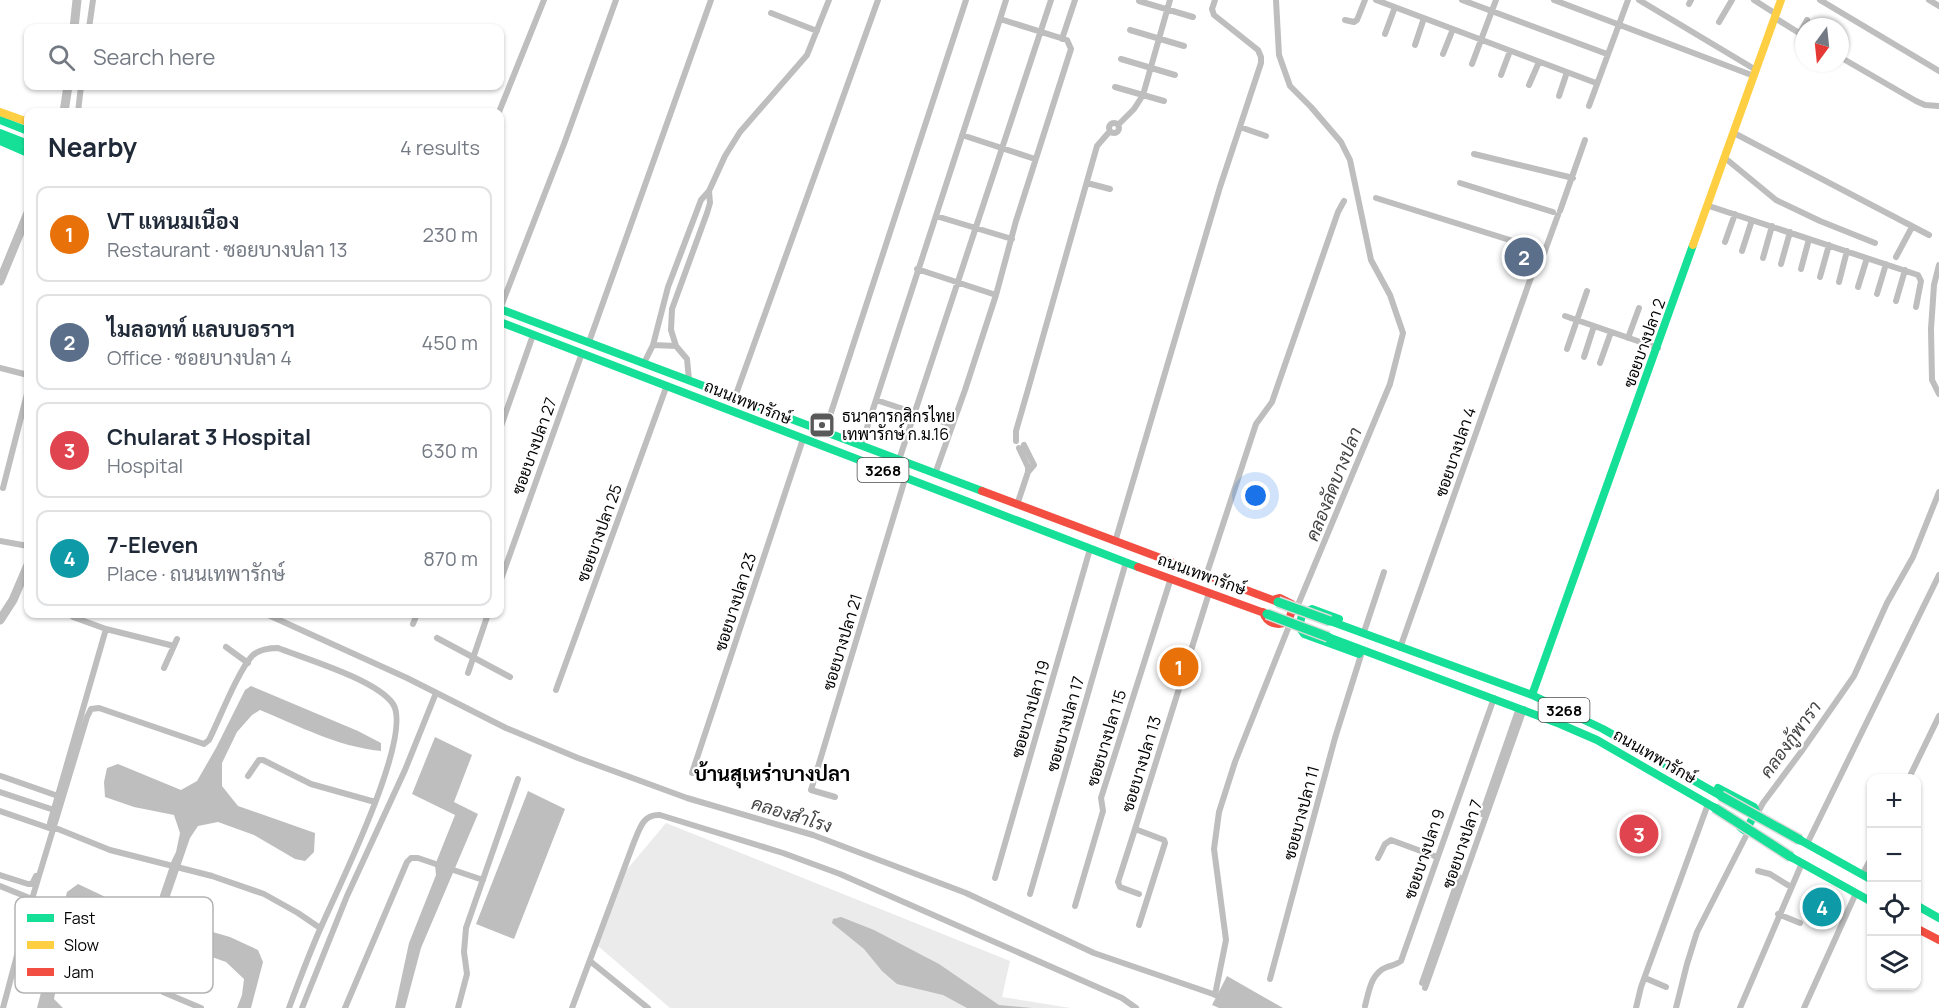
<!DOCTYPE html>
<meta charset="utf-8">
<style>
:root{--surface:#fff;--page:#f2f2f3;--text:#1f2937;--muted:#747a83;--line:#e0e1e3;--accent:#595959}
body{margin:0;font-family:Manrope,Sarabun,sans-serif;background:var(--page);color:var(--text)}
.controls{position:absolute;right:18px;bottom:18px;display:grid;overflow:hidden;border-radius:12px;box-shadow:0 2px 4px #0004}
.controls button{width:54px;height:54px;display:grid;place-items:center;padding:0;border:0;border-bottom:2px solid var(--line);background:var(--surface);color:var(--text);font:30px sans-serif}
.compass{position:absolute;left:1795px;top:18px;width:54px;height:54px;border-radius:50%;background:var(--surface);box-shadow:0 2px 4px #0004;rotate:195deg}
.you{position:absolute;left:1256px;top:496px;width:21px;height:21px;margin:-15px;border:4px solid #fff;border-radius:50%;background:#1a73e8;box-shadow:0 0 0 9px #1a73e833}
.badge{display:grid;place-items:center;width:39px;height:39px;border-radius:50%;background:var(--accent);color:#fff;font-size:20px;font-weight:700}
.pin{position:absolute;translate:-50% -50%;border:3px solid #fff;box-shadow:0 2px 6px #0006}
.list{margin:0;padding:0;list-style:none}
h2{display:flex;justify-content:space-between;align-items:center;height:78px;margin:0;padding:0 24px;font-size:26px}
h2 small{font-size:20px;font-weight:400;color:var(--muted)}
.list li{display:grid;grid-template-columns:39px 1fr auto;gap:18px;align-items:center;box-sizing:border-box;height:96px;margin:0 12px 12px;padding:0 12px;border:2px solid var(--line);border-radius:12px}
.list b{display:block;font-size:22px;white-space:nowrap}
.list p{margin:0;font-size:20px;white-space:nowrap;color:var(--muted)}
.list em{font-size:20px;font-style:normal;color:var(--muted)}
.icon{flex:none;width:33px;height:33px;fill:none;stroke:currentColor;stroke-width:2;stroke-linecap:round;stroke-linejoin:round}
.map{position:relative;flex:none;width:1939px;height:1008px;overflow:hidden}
.search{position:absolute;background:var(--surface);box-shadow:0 2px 4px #0004;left:24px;top:24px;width:480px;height:66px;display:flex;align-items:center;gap:15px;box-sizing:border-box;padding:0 21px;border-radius:12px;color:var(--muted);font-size:22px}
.panel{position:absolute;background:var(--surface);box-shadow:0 2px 4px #0004;left:24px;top:108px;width:480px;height:510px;border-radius:12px}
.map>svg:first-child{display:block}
.green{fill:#ebebeb}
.water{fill:#bebebe}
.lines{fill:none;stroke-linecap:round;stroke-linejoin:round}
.canal{stroke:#bebebe;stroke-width:6}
.river{stroke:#bebebe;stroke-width:9}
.street{stroke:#bebebe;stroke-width:6}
.fast{stroke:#16e098;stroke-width:8}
.slow{stroke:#ffcf43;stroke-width:8}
.jam{stroke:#f24e42;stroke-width:8}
.fast-bridge-casing{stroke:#dbdbdb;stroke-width:12;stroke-linecap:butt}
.fast-bridge{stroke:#16e098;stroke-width:9}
.labels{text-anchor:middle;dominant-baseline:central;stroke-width:4.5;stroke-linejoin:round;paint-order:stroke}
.shield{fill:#fff;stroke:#4c4c4c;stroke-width:1.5}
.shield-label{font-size:15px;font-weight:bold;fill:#000}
.street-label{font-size:16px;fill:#000;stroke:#fff}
.poi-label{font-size:16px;fill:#000;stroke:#fff;text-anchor:start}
.water-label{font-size:18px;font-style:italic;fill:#434343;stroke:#fff}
.quarter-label{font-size:20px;font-weight:bold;fill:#000;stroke:#fff}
.key{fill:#fff;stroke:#b2b2b2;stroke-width:1.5}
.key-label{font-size:16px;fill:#000}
</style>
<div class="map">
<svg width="1939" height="1008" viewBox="0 0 1939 1008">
<rect width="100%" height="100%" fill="#fff"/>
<path class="green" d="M666,823L1010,961L1002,997L1071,1008H670L598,946L624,873Z"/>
<path class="water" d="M251,686L358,731L381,743V751C335,746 302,727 260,710L252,715L237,732L222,763V786L238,806L315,833L314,852L305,861L295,859L254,835L218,822L198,826L190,838L170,896L173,916L192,926L230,937L258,950L263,962L251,1008H237L242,995L244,979L226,962L164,940L87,917L76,920L61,962L54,999L63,1008H37L67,892L78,884L133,910L151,912L157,904L172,860L176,852L180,833L174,815L134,807L105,797L104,782L107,768L118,764L181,790L197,781L216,748L245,690Z
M435,737L472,755L454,802L478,814L421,948L405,1008H395L409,943L436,875L435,865L455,815L412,794Z
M528,791L565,809L514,939L476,924Z
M841,917L874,930L939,964L999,1005L1032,1008H967L943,995L897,984L882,971L864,949L832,923L833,919Z
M1227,976L1283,1008H1219L1212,1005Z"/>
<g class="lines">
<path class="canal" d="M1276,0L1279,55L1290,86L1311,107L1341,142L1350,160L1371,260L1390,295L1403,333L1390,384L1295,612
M1939,265L1934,285L1931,329L1932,380L1939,394
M0,541L28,546
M266,614L407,678L506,728L578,758L687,798L813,835L966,893L1094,953L1216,995
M1757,814L1763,803L1801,752L1854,676L1887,603L1913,557L1939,492
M1215,995L1226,940L1214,849L1219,812L1235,762L1291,621
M302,1008L347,896L405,770L436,693
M1676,1008L1687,964L1697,932L1750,828"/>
<path class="river" d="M74,28L77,0
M64,112L68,86
M0,281L28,213
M0,620L13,600L28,565"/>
<path class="street" d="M1376,0L1596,83
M1462,0L1607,54
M1554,0L1754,76
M1639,0L1756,70
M1754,0L1776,14
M1820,0L1939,71
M1929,0L1939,6
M1139,1L1193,17
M1689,4L1691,0
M771,13L817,31
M1775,18L1804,36
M1345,20L1354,22L1357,20L1365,0
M1719,22L1732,0
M89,28L93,0
M1130,30L1184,46
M1800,33L1807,20
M1385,34L1395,7
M1062,39L1075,0
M1840,41L1843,34
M1415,45L1424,18
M1443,54L1453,29
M1840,57L1916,101L1925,105L1939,106
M1121,59L1175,75
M1472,64L1496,0
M1501,75L1510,51
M1529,85L1539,62
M1115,87L1164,101
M1559,96L1567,72
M1589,106L1628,0
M78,112L81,86
M499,112L544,0
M1109 128a5 5 0 1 1 10 0a5 5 0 1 1-10 0Z
M1118,125L1134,109L1143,95L1170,0
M1240,127L1266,136
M1734,133L1929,235
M962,135L1035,159
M1474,154L1573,178
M1725,158L1776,200L1820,221L1875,243
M1087,183L1110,189
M1460,183L1553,212
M1376,198L1545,251
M1709,206L1918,275L1921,281L1916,307
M1560,211L1585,140
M936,216L1012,239
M1725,242L1735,214
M1742,251L1752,220
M1543,256L1558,215
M1896,257L1912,227
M1763,258L1772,226
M1781,264L1790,232
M917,269L996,295
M1801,269L1809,239
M1820,277L1829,245
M1839,282L1847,251
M1858,287L1867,258
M1877,294L1886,264
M1896,301L1905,270
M500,309L564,144L616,0
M1565,316L1658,348
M1628,338L1639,308
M589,342L711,0
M653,345L676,346
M1567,349L1587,291
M1584,357L1594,326
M644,363L653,345L668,287L701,200L709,191L725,156L740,132L807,55L829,0
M1600,363L1611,332
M0,368L28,375
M689,380L687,359L676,346L671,330L672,309L707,213L710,203L709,191
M735,397L878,0
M876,400L952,425
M500,429L533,335
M825,431L966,0
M1016,441V431L1027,393L1097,146L1110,131
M861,446L1000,19
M1019,448L1028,467V472
M899,460L1051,0
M935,474L965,390L996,295L1016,221L1071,49L1067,40L1000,19L1006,0
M3,488L28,390
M1017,505L1028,472L1034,465L1024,445
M1115,542L1220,187L1261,63V57L1258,50L1214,15L1212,9L1215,0
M1206,576L1256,424L1272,402L1338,212L1344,201
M500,582L582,353
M73,617L106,629L174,646
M413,624L417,614
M1365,629L1384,572
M437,638L510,677
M226,647L248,663
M1400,648L1535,266
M164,668L177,639
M468,673L488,614
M556,690L667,385
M692,773L803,439
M1,776L58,796
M248,776L259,760H263L311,784L375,802
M1909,778L1939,716
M0,792L54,810
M835,797L811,790L905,479
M0,811L49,828
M1482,814L1519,708
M50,823L106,629
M53,827L110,850L212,876L264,894L298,913L320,928
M1135,829L1118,882L1120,887L1139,894
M1807,844L1939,575
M1378,858L1385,844L1391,840L1437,857
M1758,871L1770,874L1791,887
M0,875L28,884H32L36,876
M1862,875L1872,857
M995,878L1090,549
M0,886L32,899
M1030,894L1126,562
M1075,906L1103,811L1101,798L1171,578
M1778,914L1800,923
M1139,925L1165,843L1164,840L1135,829L1209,593
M20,947L62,962L109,975H116L126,971
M590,961L648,1008
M1645,978L1666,987
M1270,979L1335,738L1361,655
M1422,983L1459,877
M1425,988L1524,709
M163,992L201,1008
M1365,1006C1369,991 1371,973 1387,967C1392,965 1396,965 1401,961L1494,698
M3,1008L32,899L87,717L91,709L99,708L204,744L209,740C220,718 237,673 252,656C259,649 269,648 278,648C306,659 377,680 393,704C414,736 337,890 321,927C309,954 299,981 289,1008
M345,1008L407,862L411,858H418L483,880
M458,1008L467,974L464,952L466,928L518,779
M572,1008L634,842C640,828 643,814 660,815L783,853L840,874L1122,998L1136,1008
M1636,1008L1641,987L1708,804
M1740,1008L1802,863
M1804,1008L1856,893"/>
<path class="fast" d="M0,120L28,131
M0,133L28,144
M0,141L28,153
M500,309L982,491
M500,322L1138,567
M1339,619L1312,609L1302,615L1299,627L1304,634L1359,654
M1330,621L1532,695L1603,729L1721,796
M1328,637L1560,724L1597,740L1715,808
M1532,695L1693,245
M1718,788L1754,807L1756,811L1748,827L1744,830L1740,827
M1800,840L1872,880
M1791,857L1872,902
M1916,905L1939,918"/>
<path class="slow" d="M0,112L28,122
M1693,245L1781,0"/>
<path class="jam" d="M982,491L1278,602
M1138,567L1267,614
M1263,612C1267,624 1277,626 1288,622L1293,608L1292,604L1280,598L1276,599
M1916,928L1939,940"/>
<g class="fast-bridge-casing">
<path id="fast-bridge" d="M1278,602L1330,621
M1267,614L1328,637
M1721,796L1800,840
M1715,808L1791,857"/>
</g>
<use href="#fast-bridge" class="fast-bridge"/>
</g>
<defs>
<g id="bank-square" transform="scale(1.35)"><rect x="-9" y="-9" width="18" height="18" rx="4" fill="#595959" stroke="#fff"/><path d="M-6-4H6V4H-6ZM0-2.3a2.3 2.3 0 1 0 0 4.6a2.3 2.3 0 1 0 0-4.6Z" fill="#fff"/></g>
</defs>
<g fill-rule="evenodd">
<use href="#bank-square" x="822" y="425"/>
</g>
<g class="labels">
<g class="shield">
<rect x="857.5" y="458" width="51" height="24" rx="4.5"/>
<rect x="1538.5" y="698" width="51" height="24" rx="4.5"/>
</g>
<g class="shield-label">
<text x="883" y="470">3268</text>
<text x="1564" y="710">3268</text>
</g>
<g class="street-label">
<text transform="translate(1644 343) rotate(-70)">ซอยบางปลา 2</text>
<text transform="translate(748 402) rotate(22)">ถนนเทพารักษ์</text>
<text transform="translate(534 446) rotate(-70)">ซอยบางปลา 27</text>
<text transform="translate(1455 452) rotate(-71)">ซอยบางปลา 4</text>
<text transform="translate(599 533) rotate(-70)">ซอยบางปลา 25</text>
<text transform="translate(1202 574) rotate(20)">ถนนเทพารักษ์</text>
<text transform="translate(735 602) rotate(-72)">ซอยบางปลา 23</text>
<text transform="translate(842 642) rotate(-73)">ซอยบางปลา 21</text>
<text transform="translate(1030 709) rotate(-74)">ซอยบางปลา 19</text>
<text transform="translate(1065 724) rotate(-74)">ซอยบางปลา 17</text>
<text transform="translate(1106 738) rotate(-73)">ซอยบางปลา 15</text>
<text transform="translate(1655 756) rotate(30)">ถนนเทพารักษ์</text>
<text transform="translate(1141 764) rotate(-73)">ซอยบางปลา 13</text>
<text transform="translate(1301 813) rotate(-75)">ซอยบางปลา 11</text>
<text transform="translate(1462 844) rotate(-71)">ซอยบางปลา 7</text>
<text transform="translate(1424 854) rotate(-71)">ซอยบางปลา 9</text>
</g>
<g class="poi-label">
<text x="842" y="416">ธนาคารกสิกรไทย<tspan x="842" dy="18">เทพารักษ์ ก.ม.16</tspan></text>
</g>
<g class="water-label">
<text transform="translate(1333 484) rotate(-68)">คลองลัดบางปลา</text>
<text transform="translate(1790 739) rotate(-54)">คลองกู้พารา</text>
<text transform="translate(792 814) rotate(17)">คลองสำโรง</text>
</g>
<g class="quarter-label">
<text x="772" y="773">บ้านสุเหร่าบางปลา</text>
</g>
</g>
<rect x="15" y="897" width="198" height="96" rx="9" class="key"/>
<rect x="27" y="914" width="27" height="8" fill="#16e098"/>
<rect x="27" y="941" width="27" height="8" fill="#ffcf43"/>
<rect x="27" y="968" width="27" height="8" fill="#f24e42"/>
<g class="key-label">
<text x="64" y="924">Fast</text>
<text x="64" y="951">Slow</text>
<text x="64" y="978">Jam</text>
</g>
</svg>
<div class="controls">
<button>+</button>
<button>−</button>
<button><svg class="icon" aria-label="locate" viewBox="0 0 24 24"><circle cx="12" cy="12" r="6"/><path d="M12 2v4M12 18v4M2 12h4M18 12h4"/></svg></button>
<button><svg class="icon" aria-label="layers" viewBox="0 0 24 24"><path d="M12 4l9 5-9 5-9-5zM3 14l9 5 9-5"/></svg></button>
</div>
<svg class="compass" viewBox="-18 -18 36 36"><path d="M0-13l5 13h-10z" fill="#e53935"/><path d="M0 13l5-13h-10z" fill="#747a83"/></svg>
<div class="you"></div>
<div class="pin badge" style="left:1179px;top:667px;background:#e8710a">1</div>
<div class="pin badge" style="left:1524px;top:257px;background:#5c6f8a">2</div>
<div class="pin badge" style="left:1639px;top:834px;background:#e0444e">3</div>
<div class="pin badge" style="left:1822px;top:907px;background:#0f9aa8">4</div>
<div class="search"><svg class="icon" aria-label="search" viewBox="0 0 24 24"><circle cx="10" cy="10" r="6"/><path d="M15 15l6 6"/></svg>Search here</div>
<section class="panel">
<h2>Nearby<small>4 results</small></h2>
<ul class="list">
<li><span class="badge" style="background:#e8710a">1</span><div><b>VT แหนมเนือง</b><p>Restaurant · ซอยบางปลา 13</p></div><em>230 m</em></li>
<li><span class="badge" style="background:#5c6f8a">2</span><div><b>ไมลอทท์ แลบบอราฯ</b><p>Office · ซอยบางปลา 4</p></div><em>450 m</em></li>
<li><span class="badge" style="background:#e0444e">3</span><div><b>Chularat 3 Hospital</b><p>Hospital</p></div><em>630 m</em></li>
<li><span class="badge" style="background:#0f9aa8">4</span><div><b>7-Eleven</b><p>Place · ถนนเทพารักษ์</p></div><em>870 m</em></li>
</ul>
</section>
</div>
